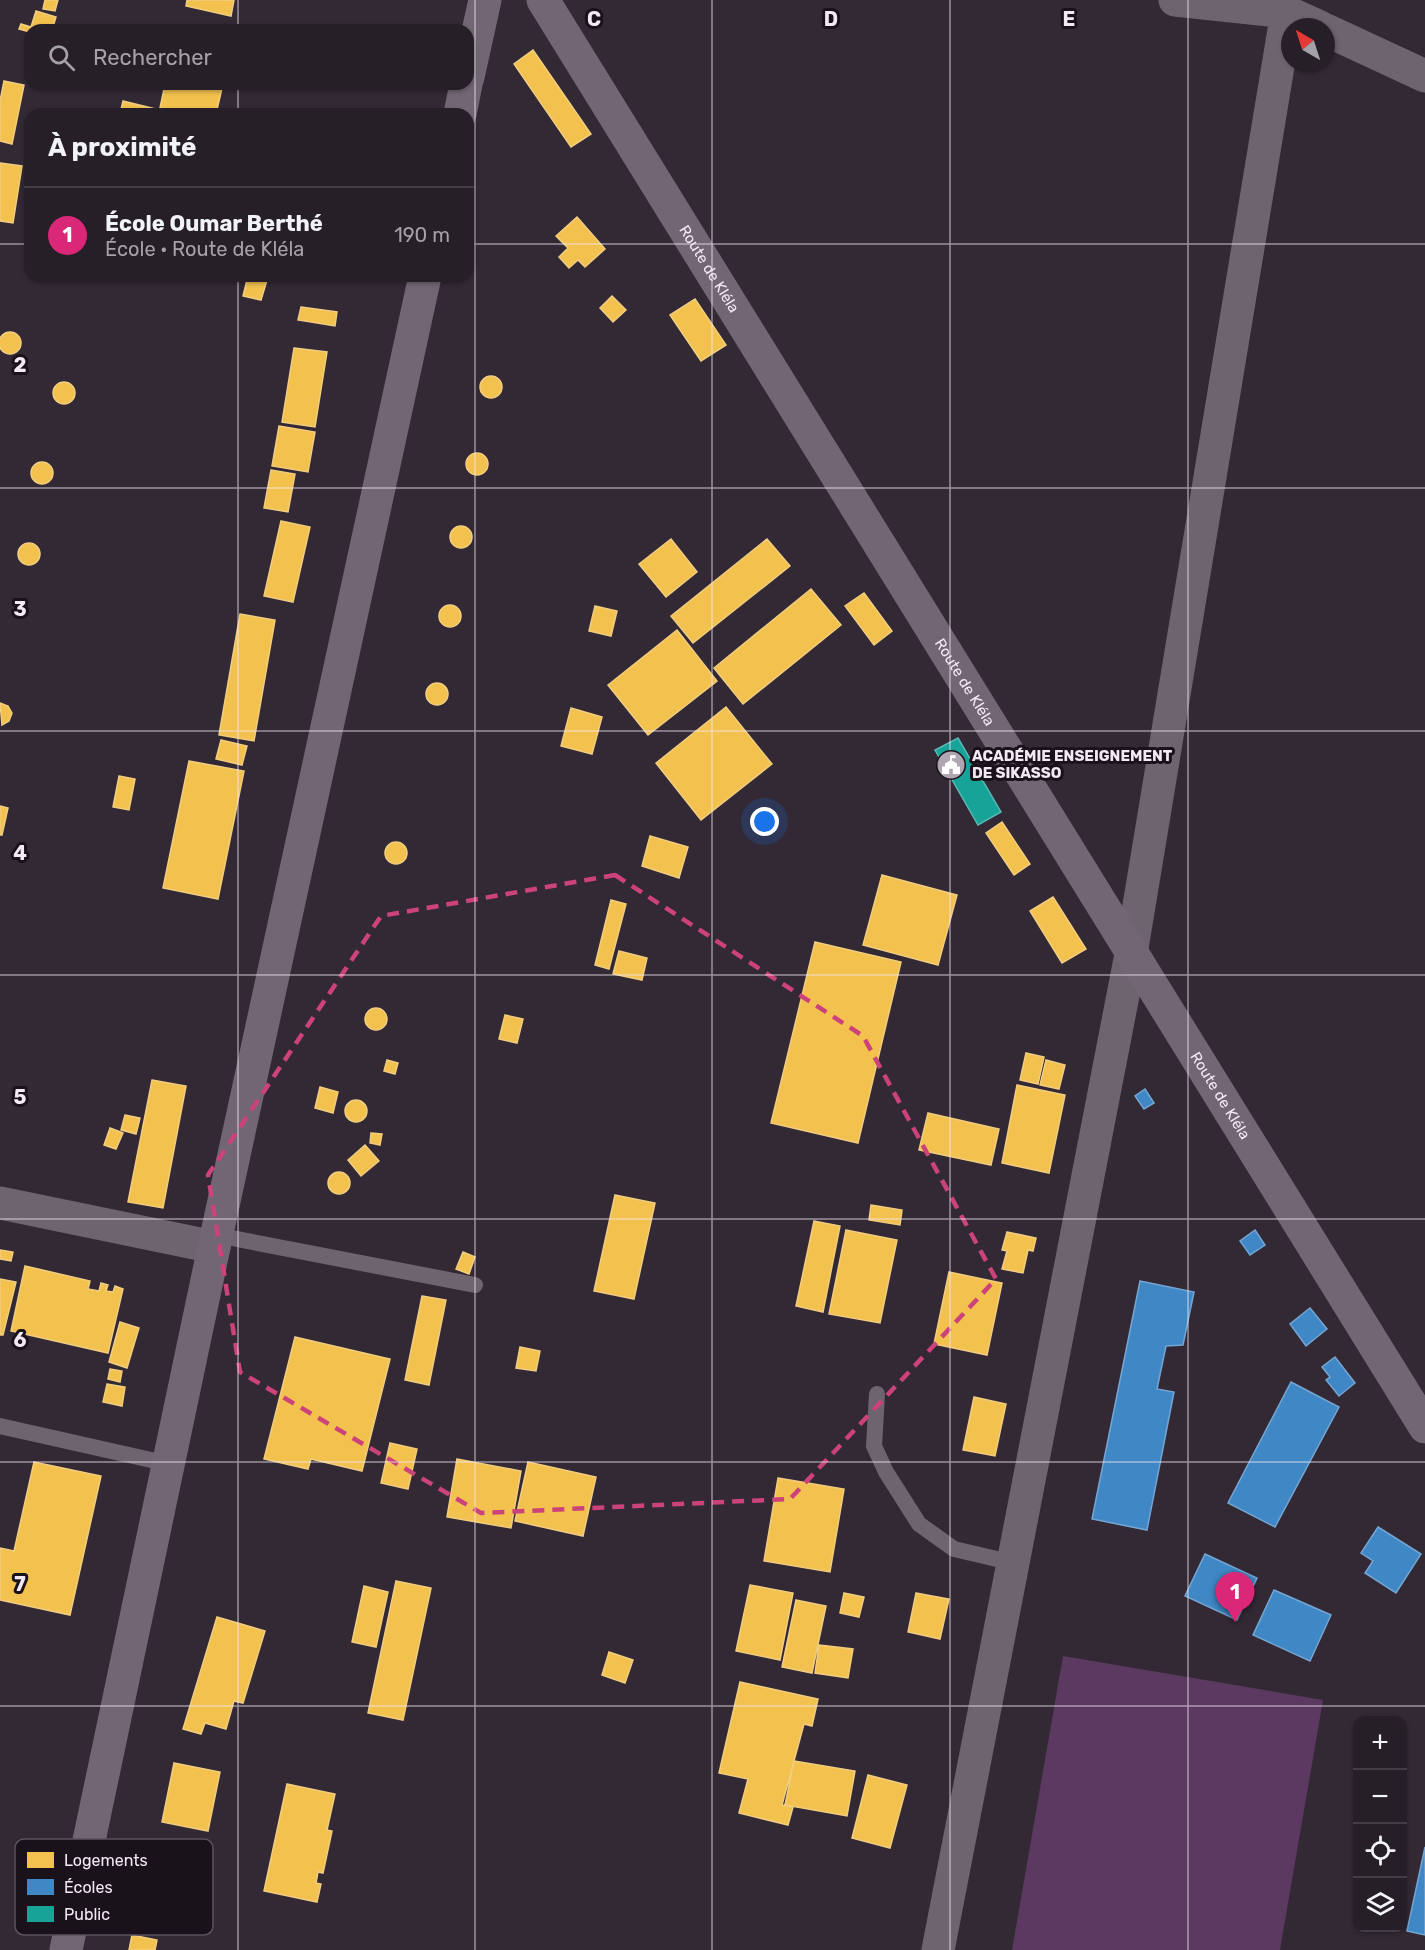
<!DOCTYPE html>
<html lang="fr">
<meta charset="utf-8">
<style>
:root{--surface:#261f27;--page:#2e272f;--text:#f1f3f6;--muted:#a4a2a7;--line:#423d44;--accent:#db2777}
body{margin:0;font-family:Rubik,sans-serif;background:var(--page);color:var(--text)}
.controls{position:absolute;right:18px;bottom:18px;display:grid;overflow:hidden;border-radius:12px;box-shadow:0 2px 4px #0004}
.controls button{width:54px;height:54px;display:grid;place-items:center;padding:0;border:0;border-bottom:2px solid var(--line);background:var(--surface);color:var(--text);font:30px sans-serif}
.compass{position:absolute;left:1281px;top:18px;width:54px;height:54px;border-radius:50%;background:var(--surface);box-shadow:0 2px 4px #0004;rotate:321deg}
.you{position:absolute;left:765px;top:822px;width:21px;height:21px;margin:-15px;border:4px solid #fff;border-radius:50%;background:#1a73e8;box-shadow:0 0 0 9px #1a73e833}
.badge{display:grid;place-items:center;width:39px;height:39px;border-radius:50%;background:var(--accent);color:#fff;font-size:20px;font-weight:700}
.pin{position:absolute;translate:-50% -50px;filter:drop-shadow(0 2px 3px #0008)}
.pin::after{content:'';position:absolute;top:32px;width:21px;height:18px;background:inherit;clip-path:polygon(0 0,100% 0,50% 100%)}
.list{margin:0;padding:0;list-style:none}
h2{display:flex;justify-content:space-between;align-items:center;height:78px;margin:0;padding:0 24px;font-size:26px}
h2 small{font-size:20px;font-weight:400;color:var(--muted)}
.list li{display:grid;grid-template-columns:39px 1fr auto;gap:18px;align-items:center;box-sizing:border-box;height:96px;padding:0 24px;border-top:2px solid var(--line)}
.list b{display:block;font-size:22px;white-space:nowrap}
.list p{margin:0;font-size:20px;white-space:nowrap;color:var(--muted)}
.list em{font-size:20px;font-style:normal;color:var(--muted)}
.icon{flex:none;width:33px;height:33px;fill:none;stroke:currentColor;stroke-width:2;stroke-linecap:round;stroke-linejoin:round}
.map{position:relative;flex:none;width:1425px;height:1950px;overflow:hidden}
.search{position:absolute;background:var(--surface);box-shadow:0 2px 4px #0004;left:24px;top:24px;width:450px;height:66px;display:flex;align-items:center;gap:15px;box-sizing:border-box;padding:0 21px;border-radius:18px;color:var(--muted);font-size:22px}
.panel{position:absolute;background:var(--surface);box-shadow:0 2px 4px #0004;left:24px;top:108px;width:450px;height:174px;border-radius:18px}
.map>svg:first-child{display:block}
.green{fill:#5c3960}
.homes{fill:#f2c14e;stroke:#f2cd80;stroke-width:1.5}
.schools{fill:#3f88c5;stroke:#75a5d3;stroke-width:1.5}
.public{fill:#17a398;stroke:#59b8b4;stroke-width:1.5}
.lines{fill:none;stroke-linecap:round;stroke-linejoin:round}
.lane{stroke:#6e6470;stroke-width:16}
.street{stroke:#6e6470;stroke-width:33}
.secondary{stroke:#726674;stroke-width:33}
.marked{fill:none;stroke:#cc427a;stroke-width:4.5;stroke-dasharray:12 8;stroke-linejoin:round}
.grid{fill:none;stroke:#f3e9f5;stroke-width:1.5;stroke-opacity:0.55}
.labels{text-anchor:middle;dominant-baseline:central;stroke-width:6;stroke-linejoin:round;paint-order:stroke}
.street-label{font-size:15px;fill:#f3e9f5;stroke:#19121a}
.poi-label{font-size:15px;font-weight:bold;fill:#f3e9f5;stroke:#19121a;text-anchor:start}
.key{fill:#19121a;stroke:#5a525c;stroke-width:1.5}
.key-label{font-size:16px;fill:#f3e9f5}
.grid-label{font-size:20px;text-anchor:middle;font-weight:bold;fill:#f3e9f5;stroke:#19121a;stroke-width:6;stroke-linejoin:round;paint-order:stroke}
</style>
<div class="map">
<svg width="1425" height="1950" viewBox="0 0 1425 1950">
<rect width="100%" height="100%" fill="#322934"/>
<path class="green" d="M1063,1656L1323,1700L1280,1950H1012Z"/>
<path class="homes" d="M45,0H58L55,11L43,9Z
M187,0H234L231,16L186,6Z
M36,11L56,17L52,30H30V32L19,29L21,24L31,27Z
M533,50L591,134L571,147L514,64Z
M4,81L24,85L12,144L0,141V101Z
M165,84H223L216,114H191L160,108Z
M123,101L176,114H120Z
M0,163L22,166L13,223L0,221Z
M577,217L605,249L585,267L578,260L569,268L559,257L568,248L556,236Z
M248,276L267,280L261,300L243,296Z
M612,296L626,310L613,322L600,308Z
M695,299L726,345L701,361L670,315Z
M301,307L337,312L335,326L298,320Z
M-1 343a11 11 0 1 1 22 0a11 11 0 1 1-22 0Z
M294,348L327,352L315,427L282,422Z
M480 387a11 11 0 1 1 22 0a11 11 0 1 1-22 0Z
M53 393a11 11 0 1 1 22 0a11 11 0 1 1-22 0Z
M279,426L315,432L308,472L272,466Z
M466 464a11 11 0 1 1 22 0a11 11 0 1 1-22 0Z
M31 473a11 11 0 1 1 22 0a11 11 0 1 1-22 0Z
M271,470L295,474L288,512L264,508Z
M281,521L310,527L293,602L264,596Z
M450 537a11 11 0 1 1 22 0a11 11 0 1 1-22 0Z
M671,539L697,572L666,597L639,564Z
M767,539L790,566L693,643L671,616Z
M18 554a11 11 0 1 1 22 0a11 11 0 1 1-22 0Z
M811,589L841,625L743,704L714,668Z
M864,593L892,631L874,645L845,606Z
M439 616a11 11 0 1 1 22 0a11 11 0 1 1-22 0Z
M595,606L617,611L611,636L589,631Z
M240,614L275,620L254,741L219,735Z
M677,630L717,681L648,735L608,685Z
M426 694a11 11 0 1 1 22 0a11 11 0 1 1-22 0Z
M0,703L8,706L12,713L9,721L2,725Z
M726,707L772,764L701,820L656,763Z
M571,708L602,717L592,754L561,746Z
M221,740L247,746L242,765L216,759Z
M189,761L244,771L218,899L163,888Z
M119,776L135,779L129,810L113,807Z
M0,806L8,808L2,835H0Z
M1002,822L1030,864L1014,875L986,833Z
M650,836L688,847L679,878L642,866Z
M385 853a11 11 0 1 1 22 0a11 11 0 1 1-22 0Z
M882,875L957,895L938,965L863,945Z
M1053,897L1086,949L1062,963L1030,911Z
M611,900L626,904L609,969L595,965Z
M815,942L901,962L858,1143L771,1123Z
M619,951L647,958L642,980L613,974Z
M365 1019a11 11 0 1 1 22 0a11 11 0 1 1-22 0Z
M505,1015L523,1019L517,1043L499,1039Z
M1026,1053L1044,1057L1038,1084L1020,1080Z
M387,1060L398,1063L395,1074L384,1071Z
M1046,1060L1065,1065L1059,1089L1040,1085Z
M152,1080L186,1086L163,1208L128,1202Z
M1017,1085L1065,1095L1049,1173L1002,1163Z
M320,1087L338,1092L333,1113L315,1108Z
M345 1111a11 11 0 1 1 22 0a11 11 0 1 1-22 0Z
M928,1113L999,1129L991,1165L919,1150Z
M125,1115L140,1118L136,1134L121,1130Z
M110,1128L123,1133L116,1149L104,1145Z
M371,1133L382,1134L380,1145L370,1143Z
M365,1145L379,1161L361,1176L348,1160Z
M328 1183a11 11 0 1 1 22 0a11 11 0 1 1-22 0Z
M615,1195L655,1203L634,1299L594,1291Z
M871,1205L902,1210L900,1225L869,1220Z
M814,1221L840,1226L823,1312L796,1306Z
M846,1230L897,1240L880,1323L829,1314Z
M1007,1232L1036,1238L1033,1251L1028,1250L1023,1273L1002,1269L1007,1251L1002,1250Z
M0,1250L13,1252L11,1261L0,1259Z
M463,1252L475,1257L469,1274L456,1269Z
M25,1266L90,1281L88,1289L99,1291L101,1283L108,1285L106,1291L113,1292L115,1286L123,1289L108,1353L11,1331Z
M949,1272L1002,1283L987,1355L934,1344Z
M0,1279L16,1282L3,1335H0Z
M422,1296L446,1300L429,1385L405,1380Z
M120,1322L139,1328L127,1368L109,1362Z
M295,1337L390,1359L362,1471L311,1459L308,1469L264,1459Z
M520,1347L540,1351L536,1371L516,1368Z
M110,1369L122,1371L120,1382L108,1379Z
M107,1384L125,1387L122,1406L103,1402Z
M974,1397L1006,1404L995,1456L963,1450Z
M390,1443L417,1449L408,1489L381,1483Z
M457,1459L521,1471L511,1528L447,1517Z
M34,1462L101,1476L70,1615L0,1600V1548L14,1551Z
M528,1462L596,1477L583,1536L515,1521Z
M778,1478L844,1489L830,1572L764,1561Z
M396,1581L431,1588L403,1720L368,1713Z
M750,1585L793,1593L780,1660L736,1651Z
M364,1586L388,1592L376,1647L352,1642Z
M844,1593L864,1597L859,1617L840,1613Z
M916,1593L949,1599L940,1639L908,1632Z
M796,1600L826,1606L812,1673L782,1667Z
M217,1617L265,1631L243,1703L234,1701L226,1729L205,1723L201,1734L183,1729Z
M819,1645L853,1649L848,1678L815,1673Z
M609,1652L633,1660L625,1683L602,1675Z
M740,1682L818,1699L812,1726L804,1724L782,1805L793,1807L788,1825L739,1813L748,1779L719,1773Z
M794,1761L855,1771L847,1816L785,1805Z
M174,1763L220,1772L208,1831L162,1822Z
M868,1775L907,1785L890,1848L852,1838Z
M287,1784L335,1794L327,1830L332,1831L323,1873L318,1872L316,1883L321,1884L317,1902L264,1891Z
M132,1935L157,1940L155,1950H129Z"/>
<path class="schools" d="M1145,1089L1154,1103L1144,1109L1135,1096Z
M1255,1230L1265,1245L1250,1255L1240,1241Z
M1140,1281L1194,1292L1183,1345L1166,1346L1157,1389L1174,1392L1147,1530L1092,1519Z
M1310,1308L1327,1329L1306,1346L1290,1324Z
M1335,1357L1355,1383L1339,1396L1326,1380L1330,1377L1322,1367Z
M1291,1382L1339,1407L1275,1527L1228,1503Z
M1378,1527L1421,1554L1396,1593L1365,1573L1373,1561L1361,1553Z
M1205,1554L1257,1578L1237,1620L1185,1596Z
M1274,1590L1331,1615L1310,1661L1253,1635Z
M1425,1847V1935L1407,1931Z"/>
<path class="public" d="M958,738L1001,812L978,825L935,750Z"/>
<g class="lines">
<path class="lane" d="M216,1235L475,1285
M877,1394L874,1446L886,1472L919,1524L954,1549L1014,1563
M0,1426L169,1464"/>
<path class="street" d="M1175,0L1287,12L1320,27
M1326,30L1425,76
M0,1203L214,1247
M938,1950L1131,954L1287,12"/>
<g class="secondary">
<path id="s1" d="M543,0L1425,1427"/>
<path d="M468,77L485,0"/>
<path d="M460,114L466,84"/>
<path d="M66,1950L214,1247L425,276"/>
</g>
</g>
<path class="marked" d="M615,875L863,1036L996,1279L790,1499L481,1513L240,1372L208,1175L381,916Z"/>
<path class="grid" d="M238,0V30M475,0V1950M712,0V1950M950,0V1950M1188,0V1950M238,84V114M0,244H30M468,244H1425M238,276V1950M0,488H1425M0,731H1425M0,975H1425M0,1219H1425M0,1462H1425M0,1706H1425"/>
<defs>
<g id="civic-disc" transform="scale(1.5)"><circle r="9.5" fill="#afa6b1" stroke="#19121a"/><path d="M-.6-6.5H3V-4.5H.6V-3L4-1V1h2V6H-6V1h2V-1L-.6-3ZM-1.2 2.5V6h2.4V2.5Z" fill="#fff"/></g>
</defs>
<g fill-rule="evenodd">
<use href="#civic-disc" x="951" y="765"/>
</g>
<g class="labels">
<g class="street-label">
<text stroke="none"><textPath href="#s1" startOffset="316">Route de Kléla</textPath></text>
<text stroke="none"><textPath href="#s1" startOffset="802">Route de Kléla</textPath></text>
<text stroke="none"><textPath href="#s1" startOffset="1288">Route de Kléla</textPath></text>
</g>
<g class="poi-label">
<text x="972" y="756">ACADÉMIE ENSEIGNEMENT<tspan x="972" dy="17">DE SIKASSO</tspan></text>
</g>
</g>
<rect x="15" y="1839" width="198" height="96" rx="9" class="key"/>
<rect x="27" y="1852" width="27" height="16" fill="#f2c14e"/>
<rect x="27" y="1879" width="27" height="16" fill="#3f88c5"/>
<rect x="27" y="1906" width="27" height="16" fill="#17a398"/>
<g class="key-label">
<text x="64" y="1866">Logements</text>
<text x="64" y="1893">Écoles</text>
<text x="64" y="1920">Public</text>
</g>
<g class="grid-label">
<text x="594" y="26">C</text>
<text x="831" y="26">D</text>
<text x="1069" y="26">E</text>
<text x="20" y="372">2</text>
<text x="20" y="616">3</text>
<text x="20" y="860">4</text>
<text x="20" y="1104">5</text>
<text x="20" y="1347">6</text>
<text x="20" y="1591">7</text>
</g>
</svg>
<div class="controls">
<button>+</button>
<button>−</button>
<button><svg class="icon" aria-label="locate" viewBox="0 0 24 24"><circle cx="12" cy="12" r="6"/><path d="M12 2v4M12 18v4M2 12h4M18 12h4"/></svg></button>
<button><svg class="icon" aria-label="layers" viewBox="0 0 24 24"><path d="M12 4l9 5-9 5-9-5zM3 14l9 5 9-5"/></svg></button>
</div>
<svg class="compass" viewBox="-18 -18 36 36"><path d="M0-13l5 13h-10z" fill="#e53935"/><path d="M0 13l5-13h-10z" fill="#a4a2a7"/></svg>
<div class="you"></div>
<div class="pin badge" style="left:1235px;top:1622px">1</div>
<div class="search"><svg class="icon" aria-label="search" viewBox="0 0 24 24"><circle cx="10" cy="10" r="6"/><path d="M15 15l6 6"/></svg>Rechercher</div>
<section class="panel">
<h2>À proximité<small></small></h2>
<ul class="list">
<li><span class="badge">1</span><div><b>École Oumar Berthé</b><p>École · Route de Kléla</p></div><em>190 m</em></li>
</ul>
</section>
</div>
